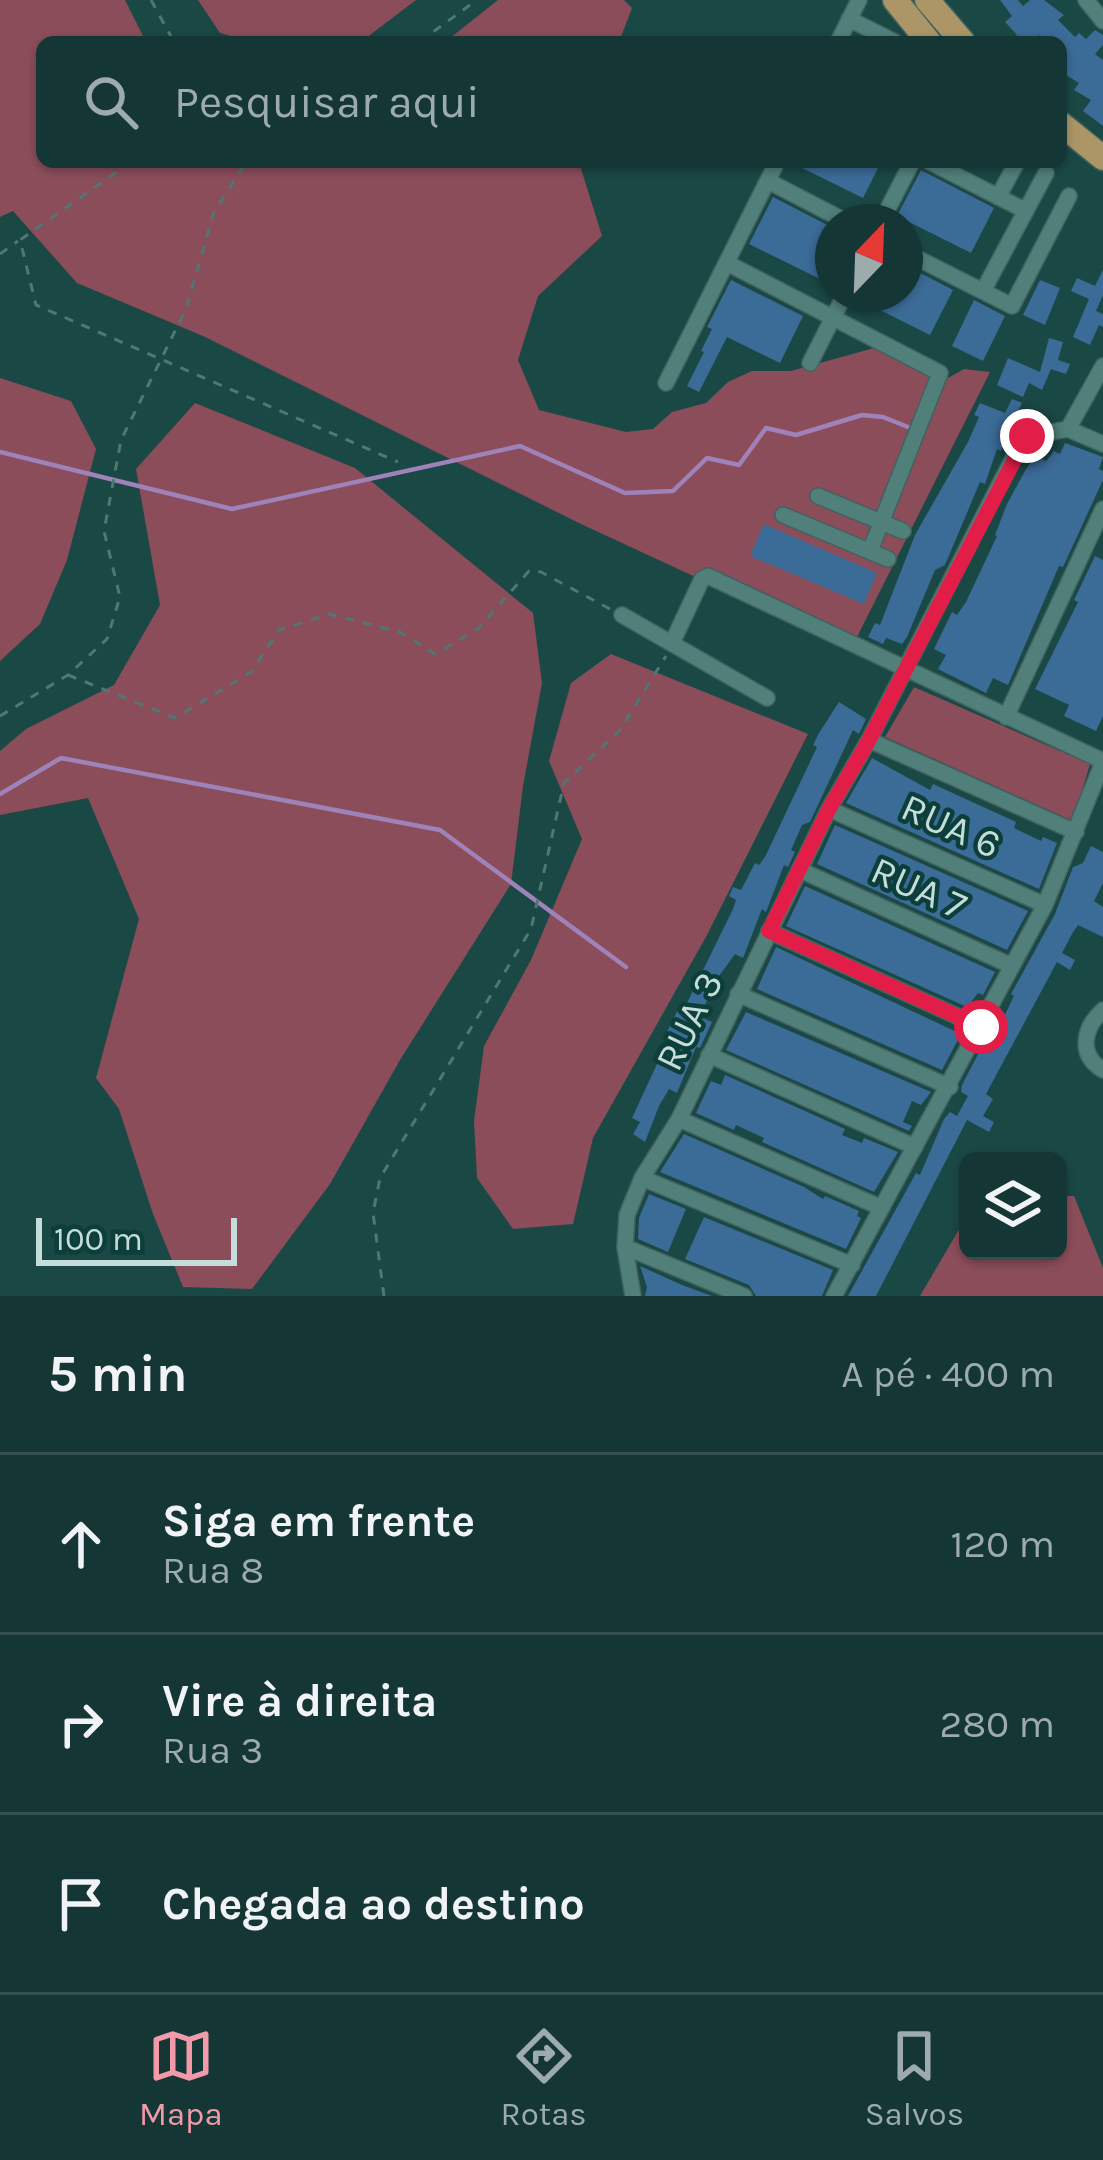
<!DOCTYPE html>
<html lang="pt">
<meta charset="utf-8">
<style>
:root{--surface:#143634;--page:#1d3e3c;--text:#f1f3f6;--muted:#9dabac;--line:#33504f;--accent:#f39aaa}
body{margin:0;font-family:Karla,sans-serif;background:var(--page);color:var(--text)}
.controls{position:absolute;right:36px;bottom:36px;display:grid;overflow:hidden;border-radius:18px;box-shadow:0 3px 9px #0004}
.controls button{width:108px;height:108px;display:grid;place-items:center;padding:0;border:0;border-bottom:3px solid var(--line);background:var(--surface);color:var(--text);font:60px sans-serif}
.compass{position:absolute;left:815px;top:204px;width:108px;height:108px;border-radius:50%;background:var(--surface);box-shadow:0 3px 9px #0004;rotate:23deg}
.scale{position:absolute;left:36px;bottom:30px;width:201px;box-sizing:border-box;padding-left:12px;border:6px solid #c5ddda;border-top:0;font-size:33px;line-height:42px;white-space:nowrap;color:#c5ddda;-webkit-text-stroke:9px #0c3e3a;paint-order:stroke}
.stop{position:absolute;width:36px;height:36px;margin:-27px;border:9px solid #e11d48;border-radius:50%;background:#fff}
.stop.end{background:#e11d48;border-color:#fff;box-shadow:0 3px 12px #0008}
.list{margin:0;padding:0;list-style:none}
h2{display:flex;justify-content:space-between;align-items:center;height:156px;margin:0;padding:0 48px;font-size:51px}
h2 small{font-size:39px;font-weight:400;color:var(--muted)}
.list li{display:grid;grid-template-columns:78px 1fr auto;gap:36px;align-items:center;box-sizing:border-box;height:180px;padding:0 48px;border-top:3px solid var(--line)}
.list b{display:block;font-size:45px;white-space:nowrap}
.list p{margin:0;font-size:39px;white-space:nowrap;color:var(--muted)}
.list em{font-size:39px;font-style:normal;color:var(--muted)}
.icon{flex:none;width:66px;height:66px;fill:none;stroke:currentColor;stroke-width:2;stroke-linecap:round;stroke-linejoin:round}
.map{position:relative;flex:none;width:1103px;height:1296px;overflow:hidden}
.search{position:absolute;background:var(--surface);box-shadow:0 3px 9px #0004;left:36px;right:36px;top:36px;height:132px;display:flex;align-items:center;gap:30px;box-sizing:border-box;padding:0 42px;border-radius:18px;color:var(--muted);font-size:45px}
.sheet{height:696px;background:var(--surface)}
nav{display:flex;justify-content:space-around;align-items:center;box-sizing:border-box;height:168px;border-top:3px solid var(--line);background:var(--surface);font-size:33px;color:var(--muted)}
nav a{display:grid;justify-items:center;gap:6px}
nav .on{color:var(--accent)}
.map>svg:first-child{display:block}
.green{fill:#8b4d5a}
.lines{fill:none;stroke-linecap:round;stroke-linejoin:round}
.stream{stroke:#9f82b9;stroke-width:4.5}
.building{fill:#3b6b97}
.minor-casing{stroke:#41625f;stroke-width:18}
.primary-casing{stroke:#41625f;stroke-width:27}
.path{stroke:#507774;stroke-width:3;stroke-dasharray:9 9;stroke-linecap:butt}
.minor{stroke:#517f7a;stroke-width:15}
.primary{stroke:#ac9667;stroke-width:24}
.route{stroke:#e11d48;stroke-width:15}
.labels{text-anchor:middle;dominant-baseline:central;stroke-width:9;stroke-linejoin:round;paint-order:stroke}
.street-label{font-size:39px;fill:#c5ddda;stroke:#0c3e3a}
</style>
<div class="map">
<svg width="1103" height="1296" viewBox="0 0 1103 1296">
<rect width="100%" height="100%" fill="#1a4845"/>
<path class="green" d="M0,0H125L146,42H42V162H579L602,236L538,296L518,360L539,410L626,432L653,429L672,412L706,403L728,382L752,371H791L874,348L948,378L964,369L990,372L851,649L581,524L203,336L77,283L13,211L0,217Z
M198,0H416L362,41L253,42L220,33Z
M498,0H624L632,8L619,42H445Z
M0,378L71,401L96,449L67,560L40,624L0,661Z
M195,403L355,468L533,613L542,683L523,786L511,884L400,1060L330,1184L252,1289L183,1287L153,1214L119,1109L96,1078L139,919L88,798L0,815V751L26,729L114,685L160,605L136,469Z
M611,654L808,734L707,935L593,1138L573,1224L513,1229L477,1178L474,1121L484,1046L531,960L582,839L549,761L571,683Z
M914,687L1090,764L1073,821L885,737Z
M1058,1196H1074L1103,1268V1296H920L968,1214V1251H1058Z"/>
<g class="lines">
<path class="stream" d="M0,452L232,509L520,446L625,493L673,491L707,458L739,465L766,428L796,435L862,415L883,417L908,427
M0,794L61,758L440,830L626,967"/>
</g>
<path class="building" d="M1000,0H1018L1023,6L1030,0H1044L1064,15L1058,20L1075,37L1079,33L1086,39L1095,30L1103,35V45L1095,54L1103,60V126L1083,111L1091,100L1074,90L1079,83L1061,72V42H1046L1039,35L1032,42H1010L1017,35L1005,22L1012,16Z
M790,162H881L863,198Z
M921,170L994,208L971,253L897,216Z
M773,197L833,228V257L822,280L749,244Z
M905,265L953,290L930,335L856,298L857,294H905Z
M1103,270V295L1096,311L1103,314V327L1099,325L1090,345L1073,337L1089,299L1071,291L1077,278L1095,286Z
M731,280L803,316L780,363L727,337L699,392L687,386L704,352L701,351L712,329L707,327Z
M1040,280L1060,288L1045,325L1023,315Z
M974,300L1005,316L983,361L952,346Z
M1049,338L1063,342L1058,360L1070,364L1066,374L1051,369L1042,390L1029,383L1023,397L997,385L1008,358L1040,372Z
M1012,399L1022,403L1014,419L1019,422L1016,428L1009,432L1001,451L997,449L985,484L980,482L945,565L935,570L907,637L902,644L886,638L883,644L868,637L875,623L880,625L915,535L968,442L979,417L974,415L980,403L1005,413Z
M1065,443L1103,457L1099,469L1103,471V480L1063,567L1059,566L1008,685L993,678L986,693L938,669L946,655L934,649L952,612L957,615L966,602L997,536L995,535L1007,504L1026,469L1035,456L1046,461L1054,451L1060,454Z
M764,524L877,573L864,604L750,556Z
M1095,556L1103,560V716L1096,731L1064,716L1069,705L1035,689L1078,602L1074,600Z
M839,702L866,719L859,734L853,730L810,822L802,825L791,850L795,852L788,867L784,865L766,912L762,909L743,958L735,954L714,983L700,1017L712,1022L700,1048L696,1047L677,1093L669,1089L659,1106L645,1142L633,1134L640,1122L632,1118L670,1036L666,1034L681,1003L686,1005L733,909L736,900L729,896L733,887L741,890L755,863L759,865L765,857L817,747L813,745L819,733Z
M872,758L930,790L933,784L1016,822L1014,828L1041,841L1043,837L1057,843L1039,889L846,803Z
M835,825L1028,911L1007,950L817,864Z
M1091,846L1103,852V883L1094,901L1103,907V937L1078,925L1072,934L1062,953L1075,960L1070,970L1057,962L986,1094L993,1099L983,1116L994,1122L989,1132L967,1120L876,1296H848L916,1173L920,1175L944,1119L950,1112L957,1116L968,1096L961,1092L962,1085L987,1037L992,1040L1001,1023L1014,996L1011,994L1055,914L1073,867L1083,863Z
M805,886L995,972L994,974L983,995L978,993L967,1007L786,926Z
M776,947L961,1034L942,1070L757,989Z
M746,1012L931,1092L921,1105L912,1101L903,1122L912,1126L909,1131L726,1050Z
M725,1075L845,1129L842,1135L862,1143L864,1138L898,1152L874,1192L762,1142L764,1138L736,1125L734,1130L696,1113L711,1081L721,1085Z
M684,1134L804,1187L823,1199L825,1196L859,1211L857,1216L861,1218L846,1249L660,1172Z
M649,1194L686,1209L668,1252L638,1239L639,1218Z
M704,1217L833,1270L822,1296H756L749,1285L685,1259Z
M640,1266L682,1285L712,1296H645L647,1287Z"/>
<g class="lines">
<g class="minor-casing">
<path id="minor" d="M1086,0L1103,21
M849,19L895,42
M838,42L859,0
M930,162L1026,211
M768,181L847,222
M998,197L1017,162
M881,222L912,162
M905,252L1012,306L1069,196
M727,263L940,373L870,551
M983,291L1046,173
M810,363L845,294
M666,383L777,162
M1068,429L1103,444
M818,496L903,531
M783,515L888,559
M622,615L767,698
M672,643L702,579L708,576L1103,761
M1006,717L1103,509
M869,740L1076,832
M829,809L1045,905
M800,870L1012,966
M769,931L981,1027
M738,994L950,1087
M1103,1010C1083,1028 1078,1055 1103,1070
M709,1055L915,1147
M679,1119L882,1208
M642,1178L852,1265
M625,1247L744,1296
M633,1296L625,1247L627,1215L642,1178L679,1119L829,809L869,740L1024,437L1068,429L1103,366
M834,1296L1045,905L1103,762"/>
</g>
<g class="primary-casing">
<path id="primary" d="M895,0L929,42
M927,0L963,42
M1061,124L1103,158"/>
</g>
<path class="path" d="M151,0L174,42
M419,42L477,0
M131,162L20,240L36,305L398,462
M0,254L18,241
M68,675L175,718L251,672L279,630L329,614L400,632L435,654L478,629L529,571L541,572L610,609
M0,716L68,675L107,639L120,597L104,531L121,440L186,309L214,212L246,162
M384,1296L373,1213L380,1178L531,929L564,783L620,730L666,656"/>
<use href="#minor" class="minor"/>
<use href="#primary" class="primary"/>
</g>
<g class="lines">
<path class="route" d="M981,1027L769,931L829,809L869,740L1027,436"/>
</g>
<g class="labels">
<g class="street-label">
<text transform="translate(951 826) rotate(24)">RUA 6</text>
<text transform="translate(919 888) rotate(24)">RUA 7</text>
<text transform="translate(689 1021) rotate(-64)">RUA 3</text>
</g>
</g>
</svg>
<div class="controls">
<button><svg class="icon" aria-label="layers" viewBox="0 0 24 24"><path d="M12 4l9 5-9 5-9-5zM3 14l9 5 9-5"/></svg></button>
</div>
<svg class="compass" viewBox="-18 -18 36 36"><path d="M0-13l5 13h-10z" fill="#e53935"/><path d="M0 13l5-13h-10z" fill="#9dabac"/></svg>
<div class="scale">100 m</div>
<div class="stop" style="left:981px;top:1027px"></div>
<div class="stop end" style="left:1027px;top:436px"></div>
<div class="search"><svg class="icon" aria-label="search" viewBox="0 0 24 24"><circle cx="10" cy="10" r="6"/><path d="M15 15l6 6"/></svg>Pesquisar aqui</div>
</div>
<section class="sheet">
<h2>5 min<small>A pé · 400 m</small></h2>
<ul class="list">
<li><svg class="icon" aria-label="ahead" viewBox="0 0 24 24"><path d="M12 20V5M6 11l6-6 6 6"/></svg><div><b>Siga em frente</b><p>Rua 8</p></div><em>120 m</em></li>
<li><svg class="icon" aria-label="right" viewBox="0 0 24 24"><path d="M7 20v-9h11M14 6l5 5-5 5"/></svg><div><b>Vire à direita</b><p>Rua 3</p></div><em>280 m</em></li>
<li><svg class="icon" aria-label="arrive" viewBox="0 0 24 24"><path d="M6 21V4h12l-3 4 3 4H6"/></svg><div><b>Chegada ao destino</b></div></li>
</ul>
</section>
<nav>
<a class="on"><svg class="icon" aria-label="map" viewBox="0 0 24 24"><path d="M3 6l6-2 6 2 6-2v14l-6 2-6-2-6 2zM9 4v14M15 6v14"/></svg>Mapa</a>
<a><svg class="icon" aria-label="directions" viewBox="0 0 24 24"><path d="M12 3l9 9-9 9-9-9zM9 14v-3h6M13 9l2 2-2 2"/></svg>Rotas</a>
<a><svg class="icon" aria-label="saved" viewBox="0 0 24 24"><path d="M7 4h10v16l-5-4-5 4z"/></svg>Salvos</a>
</nav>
